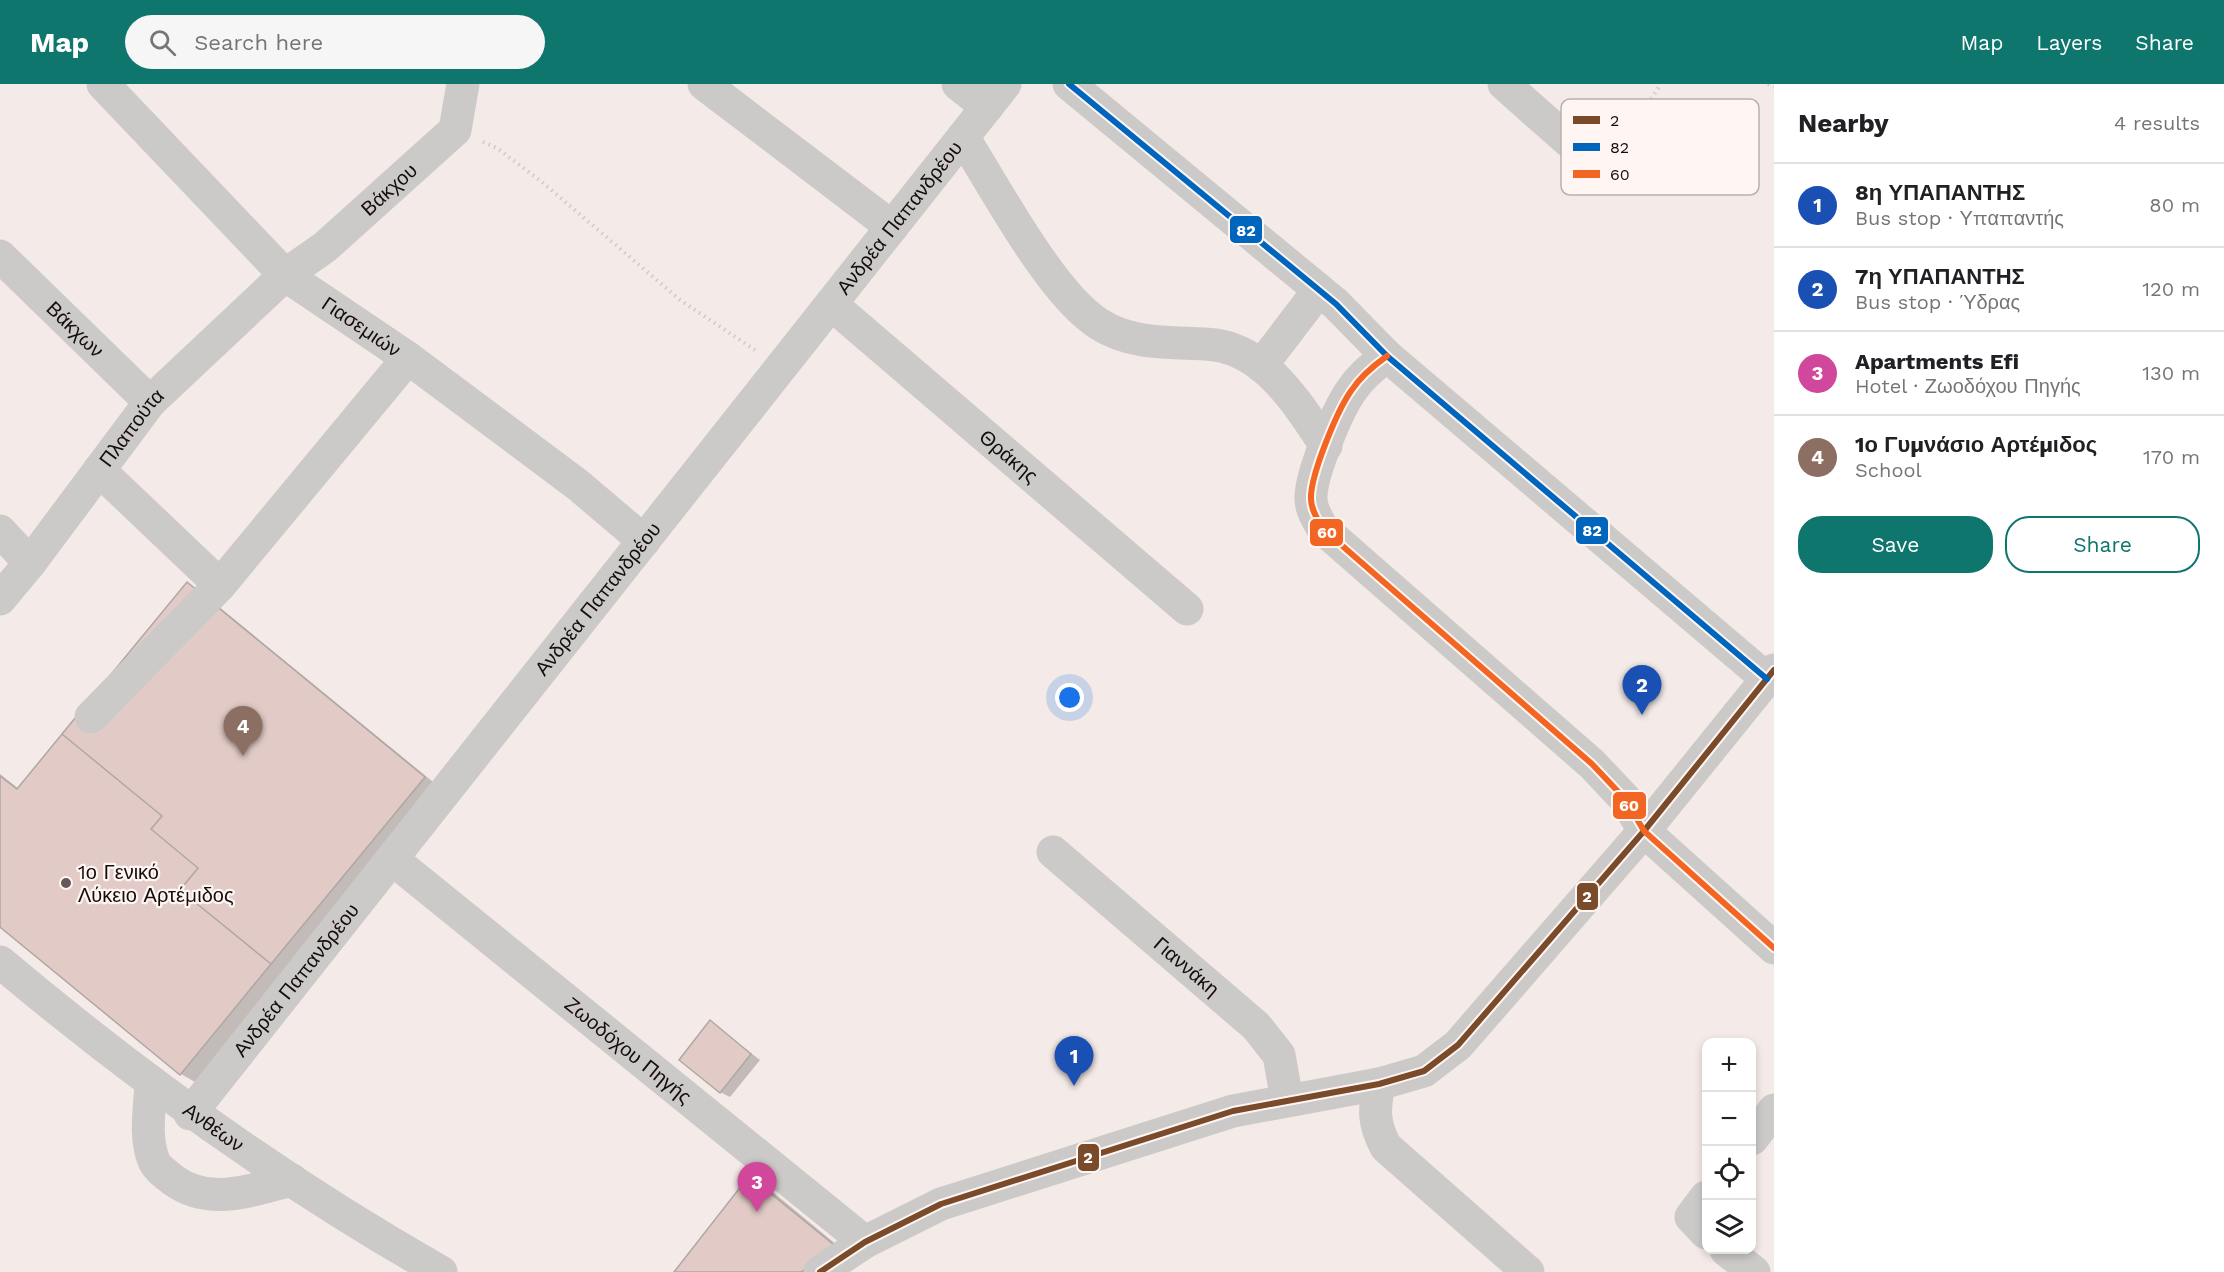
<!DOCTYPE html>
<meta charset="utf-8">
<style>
:root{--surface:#fff;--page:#f6f6f6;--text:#202124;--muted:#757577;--line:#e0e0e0;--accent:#0f766e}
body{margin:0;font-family:"Work Sans",sans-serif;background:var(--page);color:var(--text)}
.controls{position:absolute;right:18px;bottom:18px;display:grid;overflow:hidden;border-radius:12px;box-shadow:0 3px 9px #0003}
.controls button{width:54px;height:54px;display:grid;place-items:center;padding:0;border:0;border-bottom:2px solid var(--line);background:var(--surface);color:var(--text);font:30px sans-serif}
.you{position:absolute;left:1070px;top:614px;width:21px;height:21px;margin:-15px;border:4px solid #fff;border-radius:50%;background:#1a73e8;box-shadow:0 0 0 9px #1a73e833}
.badge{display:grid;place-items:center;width:39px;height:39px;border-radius:50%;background:var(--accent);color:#fff;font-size:20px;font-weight:700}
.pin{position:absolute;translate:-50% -50px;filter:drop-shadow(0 2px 3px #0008)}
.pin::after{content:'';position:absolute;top:32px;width:21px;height:18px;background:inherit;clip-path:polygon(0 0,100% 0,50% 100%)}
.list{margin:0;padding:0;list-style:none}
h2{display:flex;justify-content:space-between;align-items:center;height:78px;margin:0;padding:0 24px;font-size:26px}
h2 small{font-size:20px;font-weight:400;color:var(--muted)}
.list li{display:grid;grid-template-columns:39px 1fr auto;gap:18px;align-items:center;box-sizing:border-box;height:84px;padding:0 24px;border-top:2px solid var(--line)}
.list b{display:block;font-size:22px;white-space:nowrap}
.list p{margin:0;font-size:20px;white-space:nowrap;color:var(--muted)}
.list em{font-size:20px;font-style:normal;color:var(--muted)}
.actions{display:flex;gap:12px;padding:18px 24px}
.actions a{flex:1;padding:14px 0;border:2px solid var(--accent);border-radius:24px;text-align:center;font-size:21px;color:var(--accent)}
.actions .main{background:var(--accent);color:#fff}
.icon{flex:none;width:33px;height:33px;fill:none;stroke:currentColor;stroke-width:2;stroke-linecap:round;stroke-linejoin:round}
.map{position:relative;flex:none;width:1774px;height:1188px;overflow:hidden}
header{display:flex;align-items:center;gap:36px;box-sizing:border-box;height:84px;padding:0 30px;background:var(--accent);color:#fff}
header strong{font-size:28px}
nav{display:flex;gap:33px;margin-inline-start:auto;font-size:21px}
.search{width:420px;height:54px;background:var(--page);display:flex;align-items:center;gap:15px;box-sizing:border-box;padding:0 21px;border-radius:33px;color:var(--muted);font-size:22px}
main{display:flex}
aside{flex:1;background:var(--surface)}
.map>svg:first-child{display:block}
.shadow{fill:#0003}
.building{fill:#e2cbc6;stroke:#afa7a5;stroke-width:1.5}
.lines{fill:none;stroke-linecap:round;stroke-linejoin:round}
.path{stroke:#cecbca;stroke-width:4;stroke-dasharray:1.5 4.5;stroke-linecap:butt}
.minor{stroke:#cccac9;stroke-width:33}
.bus-1-casing{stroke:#fff6f4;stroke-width:10}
.bus-2-casing{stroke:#fff6f4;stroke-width:10}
.bus-3-casing{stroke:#fff6f4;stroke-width:10}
.bus-1{stroke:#7a4b2a;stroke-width:6}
.bus-2{stroke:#0065bd;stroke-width:6}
.bus-3{stroke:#f26522;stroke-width:6}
.poi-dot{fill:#625a59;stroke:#fff6f4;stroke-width:2}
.labels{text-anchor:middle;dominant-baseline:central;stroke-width:4.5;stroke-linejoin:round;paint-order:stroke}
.street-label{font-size:20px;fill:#140d0c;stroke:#fff6f4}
.poi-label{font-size:20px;fill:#140d0c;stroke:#fff6f4;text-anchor:start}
.key{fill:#fff6f4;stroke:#b8b0ae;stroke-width:1.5}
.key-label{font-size:16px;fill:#140d0c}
.line-badge{stroke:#fff6f4;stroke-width:2}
.badge-label{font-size:16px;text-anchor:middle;font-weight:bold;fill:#fff}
</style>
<header>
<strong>Map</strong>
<div class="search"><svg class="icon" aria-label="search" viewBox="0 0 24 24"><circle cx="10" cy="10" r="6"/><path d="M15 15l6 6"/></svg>Search here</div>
<nav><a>Map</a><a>Layers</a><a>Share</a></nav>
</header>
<main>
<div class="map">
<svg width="1774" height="1188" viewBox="0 0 1774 1188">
<rect width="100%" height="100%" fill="#f4eae7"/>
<path class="shadow" d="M201,508L438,702L195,998L181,990L0,841V690L19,705Z
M711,938L760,976L730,1013L720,1008Z
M750,1094L768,1104L855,1176L836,1188H676Z"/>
<path class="building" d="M187,498L425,693L271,880L180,806L198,784L151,745L162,732L62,650Z
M62,650L162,732L151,745L198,784L180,806L271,880L180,991L0,843V692L17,705Z
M710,936L751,970L720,1009L679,976Z
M749,1092L839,1165L801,1188H674Z"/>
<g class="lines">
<path class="path" d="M1768,0L1774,3
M1609,57L1644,26L1661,0
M483,58L497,64L542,98L680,216L755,266"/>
<g class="minor">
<path id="s1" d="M103,0L285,191L408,274L578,401L644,457"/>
<path d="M704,0L892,143"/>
<path d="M958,0L987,23"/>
<path d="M1069,0L1336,220L1387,272L1767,595"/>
<path d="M1504,0L1581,68"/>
<path d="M963,53C995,103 1051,210 1099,240C1132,261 1168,258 1205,260C1264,262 1297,319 1326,362"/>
<path id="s2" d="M0,172L150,318"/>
<path id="s3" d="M831,220L1187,525"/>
<path d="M1387,272C1373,282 1360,293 1351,307C1337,327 1310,392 1311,415C1311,426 1318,436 1323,445L1592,680L1626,716L1644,747L1774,864"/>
<path d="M1261,282L1319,206"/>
<path d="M99,386L220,501"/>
<path d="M0,447L30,479"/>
<path id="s4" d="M0,515L30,479L150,318L285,191L325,163L455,46L463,0"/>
<path d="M91,633L220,501L408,274"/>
<path id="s5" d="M1053,768L1256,942L1279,971L1287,1016"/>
<path id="s6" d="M392,775L865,1158"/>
<path id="s7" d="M0,878C138,994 284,1099 441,1188"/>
<path d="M151,999C150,1023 144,1053 154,1077C157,1084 167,1091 173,1096C210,1123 252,1106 292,1096"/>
<path d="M1379,1000C1374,1026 1373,1039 1386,1063L1528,1188"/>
<path id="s8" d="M190,1030L1005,0"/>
<path d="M1752,1055L1774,1026"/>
<path d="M1706,1113L1691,1133L1706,1149"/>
<path d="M1726,1166L1754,1188"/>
<path d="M820,1188L865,1158L941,1120L1233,1027L1379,1000L1424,987L1458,961L1644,747L1774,586"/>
</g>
<g class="bus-1-casing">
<path id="bus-1" d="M820,1188L865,1158L941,1120L1233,1027L1379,1000L1424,987L1458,961L1644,747L1774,586"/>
</g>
<g class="bus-2-casing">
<path id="bus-2" d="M1069,0L1336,220L1387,272L1767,595"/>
</g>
<g class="bus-3-casing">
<path id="bus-3" d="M1387,272C1373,282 1360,293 1351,307C1337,327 1310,392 1311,415C1311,426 1318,436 1323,445L1592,680L1626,716L1644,747L1774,864"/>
</g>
<use href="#bus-1" class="bus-1"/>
<use href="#bus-2" class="bus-2"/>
<use href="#bus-3" class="bus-3"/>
</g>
<circle class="poi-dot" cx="66" cy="799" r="6"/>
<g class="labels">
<g class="street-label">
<text stroke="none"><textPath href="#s4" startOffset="568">Βάκχου</textPath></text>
<text stroke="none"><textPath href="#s8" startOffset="1143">Ανδρέα Παπανδρέου</textPath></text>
<text stroke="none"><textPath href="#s1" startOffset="356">Γιασεμιών</textPath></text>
<text stroke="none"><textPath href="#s2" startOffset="105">Βάκχων</textPath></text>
<text stroke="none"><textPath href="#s4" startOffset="216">Πλαπούτα</textPath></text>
<text stroke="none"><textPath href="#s3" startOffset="234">Θράκης</textPath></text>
<text stroke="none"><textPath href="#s8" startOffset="657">Ανδρέα Παπανδρέου</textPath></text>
<text stroke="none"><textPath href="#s5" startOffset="176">Γιαννάκη</textPath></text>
<text stroke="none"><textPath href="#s8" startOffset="171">Ανδρέα Παπανδρέου</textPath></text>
<text stroke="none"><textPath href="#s6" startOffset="304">Ζωοδόχου Πηγής</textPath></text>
<text stroke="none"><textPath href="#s7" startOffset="270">Ανθέων</textPath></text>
</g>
<g class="poi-label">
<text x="78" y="788">1ο Γενικό<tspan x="78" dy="23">Λύκειο Αρτέμιδος</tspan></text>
</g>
</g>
<rect x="1561" y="15" width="198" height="96" rx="9" class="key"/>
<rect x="1573" y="32" width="27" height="8" fill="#7a4b2a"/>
<rect x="1573" y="59" width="27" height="8" fill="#0065bd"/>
<rect x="1573" y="86" width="27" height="8" fill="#f26522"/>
<g class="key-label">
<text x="1610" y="42">2</text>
<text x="1610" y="69">82</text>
<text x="1610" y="96">60</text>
</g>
<g class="line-badge">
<rect x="1229" y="131" width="34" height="29" rx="6" fill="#0065bd"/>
<rect x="1575" y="432" width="34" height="29" rx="6" fill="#0065bd"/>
<rect x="1309" y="434" width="35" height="29" rx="6" fill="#f26522"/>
<rect x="1612" y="707" width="35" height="29" rx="6" fill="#f26522"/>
<rect x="1576" y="798" width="23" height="29" rx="6" fill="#7a4b2a"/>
<rect x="1077" y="1059" width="23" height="29" rx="6" fill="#7a4b2a"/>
</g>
<g class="badge-label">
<text x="1246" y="152">82</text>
<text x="1592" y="452">82</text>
<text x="1327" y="454">60</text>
<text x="1629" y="727">60</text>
<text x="1587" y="818">2</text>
<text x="1088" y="1079">2</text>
</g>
</svg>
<div class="controls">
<button>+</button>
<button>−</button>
<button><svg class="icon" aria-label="locate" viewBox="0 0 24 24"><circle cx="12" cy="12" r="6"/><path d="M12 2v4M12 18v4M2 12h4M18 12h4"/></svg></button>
<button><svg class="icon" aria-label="layers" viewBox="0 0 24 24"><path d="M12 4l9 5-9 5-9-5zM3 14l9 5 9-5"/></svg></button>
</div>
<div class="you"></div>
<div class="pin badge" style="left:1074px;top:1002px;background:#1a4fb4">1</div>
<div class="pin badge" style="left:1642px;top:631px;background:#1a4fb4">2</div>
<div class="pin badge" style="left:757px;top:1128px;background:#d1479c">3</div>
<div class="pin badge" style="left:243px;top:672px;background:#8d6e63">4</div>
</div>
<aside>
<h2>Nearby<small>4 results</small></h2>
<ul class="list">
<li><span class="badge" style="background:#1a4fb4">1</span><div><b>8η ΥΠΑΠΑΝΤΗΣ</b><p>Bus stop · Υπαπαντής</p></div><em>80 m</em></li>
<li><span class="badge" style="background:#1a4fb4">2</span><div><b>7η ΥΠΑΠΑΝΤΗΣ</b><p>Bus stop · Ύδρας</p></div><em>120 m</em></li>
<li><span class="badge" style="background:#d1479c">3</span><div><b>Apartments Efi</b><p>Hotel · Ζωοδόχου Πηγής</p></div><em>130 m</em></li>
<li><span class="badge" style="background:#8d6e63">4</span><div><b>1ο Γυμνάσιο Αρτέμιδος</b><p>School</p></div><em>170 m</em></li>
</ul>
<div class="actions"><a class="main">Save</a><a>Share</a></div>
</aside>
</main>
